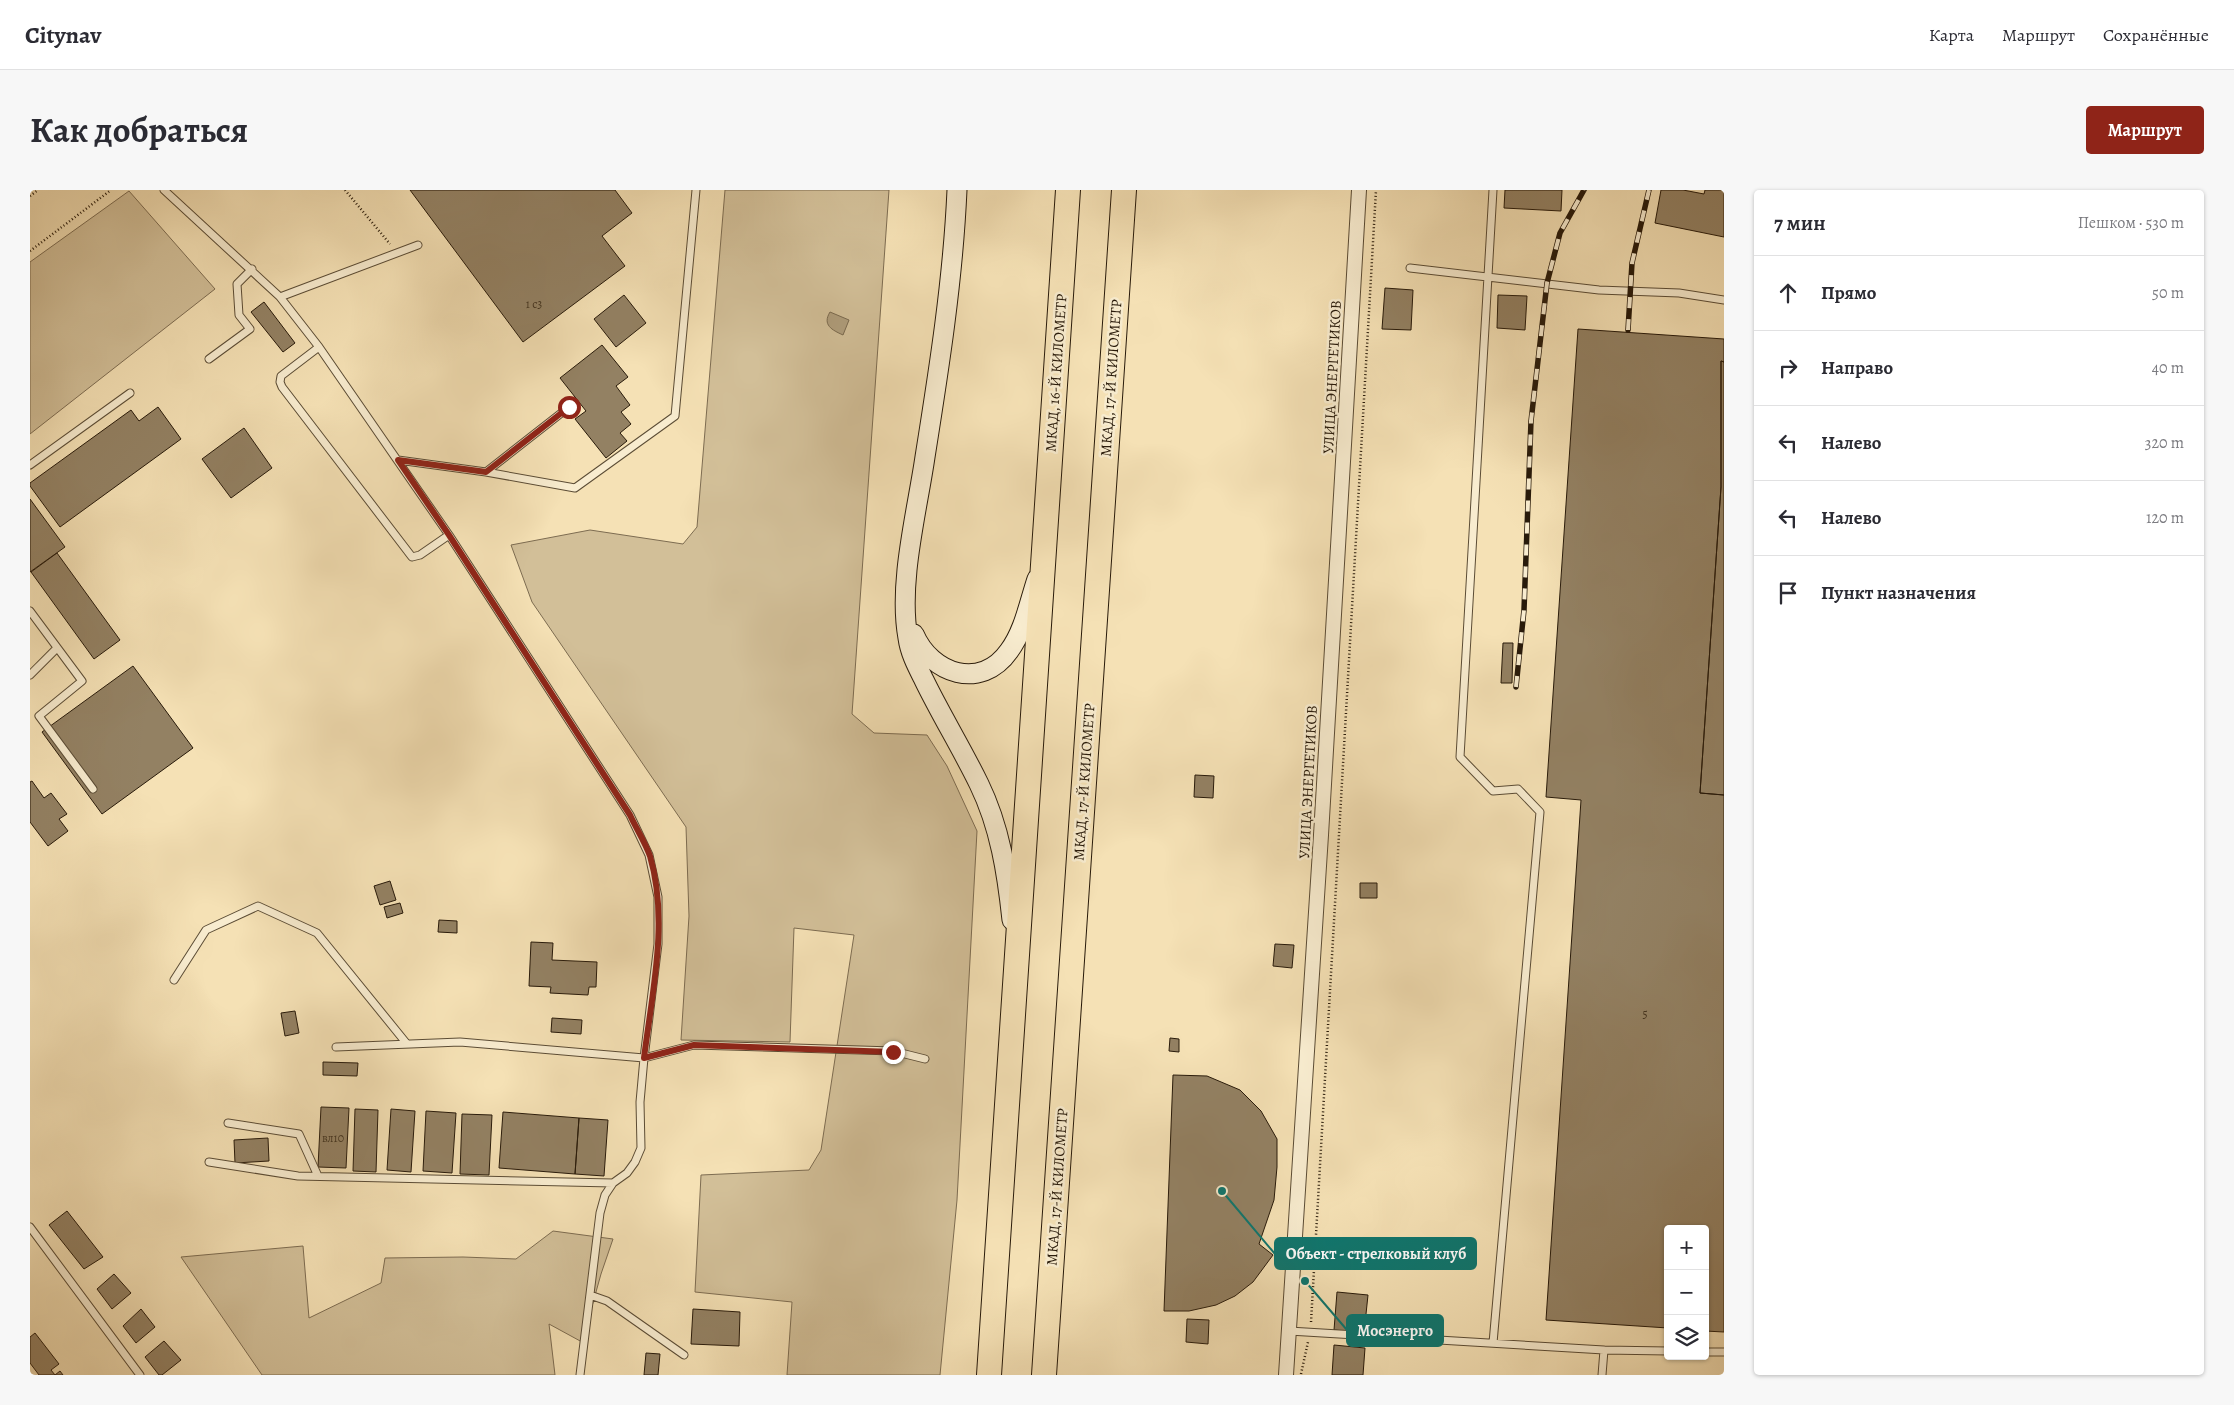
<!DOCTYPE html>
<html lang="ru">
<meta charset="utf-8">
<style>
:root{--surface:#fff;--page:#f7f7f7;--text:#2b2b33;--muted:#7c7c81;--line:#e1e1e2;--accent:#8f2418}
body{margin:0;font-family:Alegreya,serif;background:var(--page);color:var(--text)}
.controls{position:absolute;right:15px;bottom:15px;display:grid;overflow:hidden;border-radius:5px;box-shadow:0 1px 4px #0004}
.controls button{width:45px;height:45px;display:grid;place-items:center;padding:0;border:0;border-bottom:1px solid var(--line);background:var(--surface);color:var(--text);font:25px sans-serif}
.stop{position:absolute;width:15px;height:15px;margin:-11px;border:4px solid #8f2418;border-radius:50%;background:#fff}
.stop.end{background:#8f2418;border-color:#fff;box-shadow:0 1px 5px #0008}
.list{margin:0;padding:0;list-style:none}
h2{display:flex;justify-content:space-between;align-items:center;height:65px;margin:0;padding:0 20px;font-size:21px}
h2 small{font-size:16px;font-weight:400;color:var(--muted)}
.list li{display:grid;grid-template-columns:32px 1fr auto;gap:15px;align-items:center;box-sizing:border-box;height:75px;padding:0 20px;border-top:1px solid var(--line)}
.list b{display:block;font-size:19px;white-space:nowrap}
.list em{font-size:16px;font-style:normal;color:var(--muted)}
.icon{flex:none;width:28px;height:28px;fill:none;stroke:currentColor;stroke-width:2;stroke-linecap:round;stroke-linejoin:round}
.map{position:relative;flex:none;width:1694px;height:1185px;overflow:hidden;border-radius:5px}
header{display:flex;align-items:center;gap:30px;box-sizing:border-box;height:70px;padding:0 25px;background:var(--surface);border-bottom:1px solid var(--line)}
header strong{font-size:24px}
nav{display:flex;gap:28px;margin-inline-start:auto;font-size:18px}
.intro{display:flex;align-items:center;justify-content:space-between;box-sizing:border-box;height:120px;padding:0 30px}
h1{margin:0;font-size:35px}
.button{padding:12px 22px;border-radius:5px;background:var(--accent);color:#fff;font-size:18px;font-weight:700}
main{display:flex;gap:30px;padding:0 30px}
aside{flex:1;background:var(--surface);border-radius:5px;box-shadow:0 1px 4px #0004}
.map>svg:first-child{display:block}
.green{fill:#d2bf98;stroke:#7d6c51}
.water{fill:#af9d7b;stroke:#79694e}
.building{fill:#938163;stroke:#281a0a}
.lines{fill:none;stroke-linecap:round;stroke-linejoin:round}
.lane-casing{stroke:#5b4c35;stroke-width:9}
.street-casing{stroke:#5b4c35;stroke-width:16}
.secondary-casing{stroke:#281a0a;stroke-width:21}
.highway-casing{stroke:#281a0a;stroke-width:26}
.path{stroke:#281a0a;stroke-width:2.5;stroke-dasharray:1 2.5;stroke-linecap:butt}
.lane{stroke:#f8eccf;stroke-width:7}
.street{stroke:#f8eccf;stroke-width:14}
.secondary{stroke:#f8eccf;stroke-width:19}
.highway{stroke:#f5e1b5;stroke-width:24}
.rail-casing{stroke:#281a0a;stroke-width:5.5}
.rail{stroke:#f8eccf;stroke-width:4;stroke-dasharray:11;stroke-linecap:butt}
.route{stroke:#8f2418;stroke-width:6}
.labels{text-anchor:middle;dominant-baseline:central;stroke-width:5;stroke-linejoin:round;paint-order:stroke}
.number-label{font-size:12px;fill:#433420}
.street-label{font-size:15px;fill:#281a0a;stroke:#f8eccf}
.leader{fill:none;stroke:#0f766e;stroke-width:2}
.callout-dot{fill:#0f766e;stroke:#f8eccf;stroke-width:2}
.callout{fill:#0f766e;stroke:#0f766e;stroke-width:2}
.callout-label{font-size:16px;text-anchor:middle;font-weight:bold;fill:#fff}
</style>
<header>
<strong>Citynav</strong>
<nav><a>Карта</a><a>Маршрут</a><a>Сохранённые</a></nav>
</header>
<div class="intro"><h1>Как добраться</h1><a class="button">Маршрут</a></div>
<main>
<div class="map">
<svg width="1694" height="1185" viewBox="0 0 1694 1185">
<rect width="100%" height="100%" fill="#f5e1b5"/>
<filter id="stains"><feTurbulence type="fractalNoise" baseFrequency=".004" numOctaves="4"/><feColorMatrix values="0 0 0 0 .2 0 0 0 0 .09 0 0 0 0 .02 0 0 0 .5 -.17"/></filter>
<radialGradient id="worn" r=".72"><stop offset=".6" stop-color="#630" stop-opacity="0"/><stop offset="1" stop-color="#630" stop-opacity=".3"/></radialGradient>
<path class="green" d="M695,0H859L822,524L844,543L897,545L917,576L947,641L927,1010L910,1185H757L762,1112L665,1102L671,985L779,980L791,960L824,745L764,738L760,852L651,850L659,726L656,637L502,412L481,355L560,340L653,354L667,337Z
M99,1L185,99L0,244V72Z
M523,1041L583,1049L571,1084L552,1152L519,1134L525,1185H232L151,1067L273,1056L279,1128L351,1093L355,1068L433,1067L486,1069Z"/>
<path class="water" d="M800,122L819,130L813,145C802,140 792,135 800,122Z"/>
<path class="building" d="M380,0H585L602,23L572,46L595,76L493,152Z
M1475,0H1532L1531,21L1474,18Z
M1631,0H1653L1674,4L1675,0H1694V47L1625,33Z
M1355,98L1383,100L1381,140L1352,139Z
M594,105L616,133L586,157L564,129Z
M1468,105L1497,106L1495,140L1467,138Z
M234,112L265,153L253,162L221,122Z
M1548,139L1694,149V172L1691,171V297L1670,603L1694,605V1142L1675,1141V1039H1638V1138L1516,1130L1551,610L1516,607Z
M572,155L598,187L586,196L600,215L591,222L601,234L590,243L597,251L576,268L545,229L556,221L530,188Z
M1691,171L1694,172V605L1670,603L1691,297Z
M128,217L151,249L30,337L0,296V293L101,220L109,231Z
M214,238L242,278L201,308L172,269Z
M0,309L35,357L0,382Z
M27,363L90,450L64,469L1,382Z
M1473,453H1483L1482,493H1471Z
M103,476L163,558L72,624L12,542Z
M1165,585L1184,586L1183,608L1164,607Z
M2,591L14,608L21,603L37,624L29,629L38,641L18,656L0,632V592Z
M360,691L366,710L350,715L344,696Z
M1330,693H1347V708H1330Z
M370,713L373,723L357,728L354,717Z
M409,730L427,731V743L408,742Z
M501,752L523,753L522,770L567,772L566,797H559L558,805L520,803L521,797L499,796Z
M1245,754L1264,755L1262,778L1243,776Z
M265,821L269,843L255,846L251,823Z
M522,828L552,830L551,844L521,842Z
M1140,848L1149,849V862L1139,861Z
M293,872L328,873L327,886L293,885Z
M1143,885L1177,886L1210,900L1231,921L1247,949V977L1244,1010L1229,1054L1243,1065L1223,1092L1205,1106L1186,1115L1159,1121H1134Z
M291,917L319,918L316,978L288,977Z
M325,919L348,920L346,982L323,981Z
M361,919L385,921L381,982L357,980Z
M396,921L426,923L422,983L393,981Z
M473,922L549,928L545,984L469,978Z
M432,924L462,925L459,985L430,984Z
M549,928L578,930L574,986L545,984Z
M238,948L239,971L205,973L204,950Z
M37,1021L73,1067L54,1079L19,1035Z
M84,1084L101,1103L82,1119L67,1099Z
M1307,1102L1338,1105L1334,1143L1304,1140Z
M111,1119L125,1137L106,1153L93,1136Z
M663,1119L710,1122L709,1156L661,1154Z
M1157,1129L1179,1130L1178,1154L1156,1152Z
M5,1143L29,1174L21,1180L25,1185L30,1181L33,1185H9L0,1173V1147Z
M134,1151L151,1170L132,1185H129L115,1167Z
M1304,1155L1335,1158L1333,1185H1302Z
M616,1163L630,1164L628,1185H614Z"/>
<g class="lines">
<g class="lane-casing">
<path id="lane" d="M134,0L250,107L289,157L419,345L600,625L619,665L628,707V754L614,868L610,912L611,958L605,972L597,983L583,993L575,1005L570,1023L550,1185
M1463,0L1430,567L1463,601L1488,599L1510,622L1463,1153
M1380,78L1569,100L1649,103L1694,110
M250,107L388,55
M289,157L251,186L250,192L252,197L382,367L390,365L419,345
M179,169L220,139L209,125L207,94L222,79
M368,270L456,282L539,217
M0,275L100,203
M456,282L545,298L645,226L666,0
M0,421L52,491L9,526L63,599
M0,485L27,458
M144,790L176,740L228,716L287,743L377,854
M306,857L430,852L614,868L664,855L863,861L895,869
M198,933L269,944L288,986
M179,972L268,986L583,993
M0,1037L110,1185
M560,1105L577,1111L654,1165
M1259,1141L1574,1160L1572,1185
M1574,1160L1638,1161
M1675,1162H1694"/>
</g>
<g class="street-casing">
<path id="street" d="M1256,1185L1291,645L1329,0"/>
</g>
<g class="secondary-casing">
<path id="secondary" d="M927,0C923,90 909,179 895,267C887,322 868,393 878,448C880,463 887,476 894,490C911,525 932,559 949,594C970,637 977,683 982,730
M884,444C901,484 951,501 979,461C994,441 999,413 1007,389"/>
</g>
<g class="highway-casing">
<path id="highway" d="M959,1185L1038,0
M1014,1185L1094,0"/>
</g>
<path class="path" d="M315,0L360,54
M0,6L8,0
M0,61L81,0
M1281,1132L1346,0
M1271,1184L1278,1152"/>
<use href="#lane" class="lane"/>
<use href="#street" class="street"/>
<use href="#secondary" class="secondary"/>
<use href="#highway" class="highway"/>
<g class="rail-casing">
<path id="rail" d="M1598,140L1602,73L1619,0
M1486,497L1494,420L1501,231L1517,93L1530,43L1554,0"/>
</g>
<use href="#rail" class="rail"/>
</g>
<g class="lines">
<path class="route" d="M539,217L456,282L368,270L419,345L600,625C606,638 615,652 620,666C639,731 622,803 614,868L664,855L863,862"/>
</g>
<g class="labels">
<g class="number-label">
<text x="504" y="114">1 с3</text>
<text x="1615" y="824">5</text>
<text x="303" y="948">вл10</text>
</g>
<g class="street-label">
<text transform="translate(1026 183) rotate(-86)">МКАД, 16-Й КИЛОМЕТР</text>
<text transform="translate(1302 187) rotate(-87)">УЛИЦА ЭНЕРГЕТИКОВ</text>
<text transform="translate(1081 188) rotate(-86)">МКАД, 17-Й КИЛОМЕТР</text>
<text transform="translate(1054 592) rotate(-86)">МКАД, 17-Й КИЛОМЕТР</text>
<text transform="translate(1278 592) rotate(-87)">УЛИЦА ЭНЕРГЕТИКОВ</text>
<text transform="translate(1027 997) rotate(-86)">МКАД, 17-Й КИЛОМЕТР</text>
</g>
</g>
<path class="leader" d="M1192 1001L1245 1064M1275 1091L1317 1140"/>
<g class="callout-dot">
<circle cx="1192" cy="1001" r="5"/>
<circle cx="1275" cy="1091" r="5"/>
</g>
<g class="callout">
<rect x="1245" y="1048" width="201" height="31" rx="5"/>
<rect x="1317" y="1125" width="96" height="31" rx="5"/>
</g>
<g class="callout-label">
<text x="1346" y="1069">Объект - стрелковый клуб</text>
<text x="1365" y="1146">Мосэнерго</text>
</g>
<rect width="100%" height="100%" filter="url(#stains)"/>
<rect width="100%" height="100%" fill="url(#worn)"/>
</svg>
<div class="controls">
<button>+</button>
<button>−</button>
<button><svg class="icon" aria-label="layers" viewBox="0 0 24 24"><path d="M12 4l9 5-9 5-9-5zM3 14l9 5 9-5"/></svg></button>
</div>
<div class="stop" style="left:539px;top:217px"></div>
<div class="stop end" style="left:863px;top:862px"></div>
</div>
<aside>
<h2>7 мин<small>Пешком · 530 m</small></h2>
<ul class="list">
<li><svg class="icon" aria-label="ahead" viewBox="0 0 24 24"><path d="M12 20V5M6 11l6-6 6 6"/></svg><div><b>Прямо</b></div><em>50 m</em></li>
<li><svg class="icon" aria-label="right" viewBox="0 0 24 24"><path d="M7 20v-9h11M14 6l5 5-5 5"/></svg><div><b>Направо</b></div><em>40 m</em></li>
<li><svg class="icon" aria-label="left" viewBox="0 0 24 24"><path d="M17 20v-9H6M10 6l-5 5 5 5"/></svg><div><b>Налево</b></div><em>320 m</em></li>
<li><svg class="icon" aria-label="left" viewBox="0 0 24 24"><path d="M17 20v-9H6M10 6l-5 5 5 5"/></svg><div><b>Налево</b></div><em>120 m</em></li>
<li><svg class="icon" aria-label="arrive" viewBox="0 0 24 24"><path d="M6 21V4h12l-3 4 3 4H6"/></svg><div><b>Пункт назначения</b></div></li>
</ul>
</aside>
</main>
